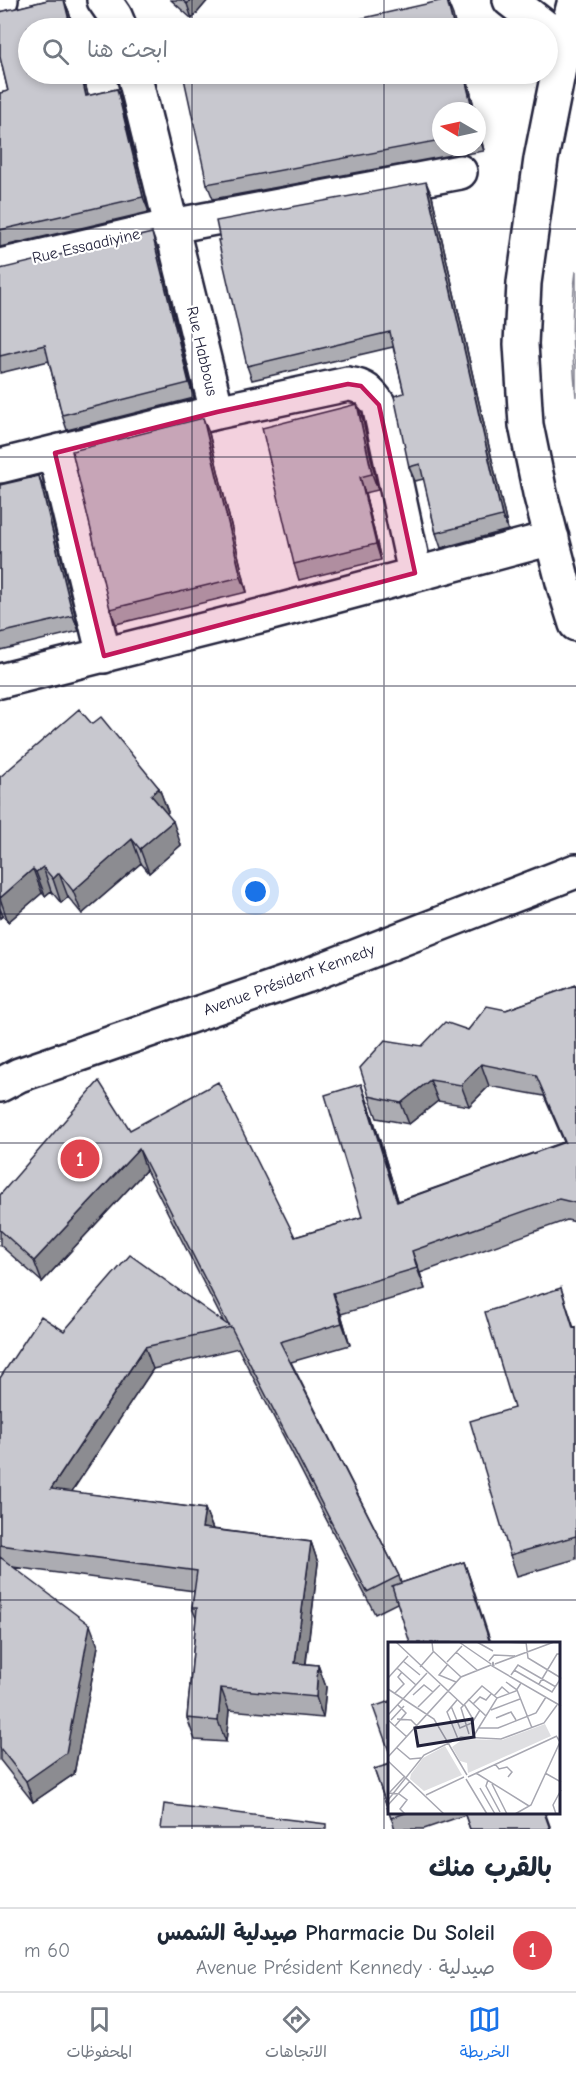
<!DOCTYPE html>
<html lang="ar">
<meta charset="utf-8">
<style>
:root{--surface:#fff;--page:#f2f2f3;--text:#1f2937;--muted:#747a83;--line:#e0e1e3;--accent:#1a73e8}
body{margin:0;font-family:"Comic Neue","Playpen Sans Arabic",sans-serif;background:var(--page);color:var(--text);direction:rtl}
.compass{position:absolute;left:432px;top:102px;width:54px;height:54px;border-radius:50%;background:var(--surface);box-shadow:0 3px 9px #0003;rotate:279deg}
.you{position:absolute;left:256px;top:892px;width:21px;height:21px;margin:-15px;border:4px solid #fff;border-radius:50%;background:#1a73e8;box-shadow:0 0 0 9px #1a73e833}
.badge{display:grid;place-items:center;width:39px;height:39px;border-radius:50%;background:var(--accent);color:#fff;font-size:20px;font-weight:700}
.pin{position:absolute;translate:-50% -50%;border:3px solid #fff;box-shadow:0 2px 6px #0006}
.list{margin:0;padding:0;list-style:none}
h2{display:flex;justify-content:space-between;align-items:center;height:78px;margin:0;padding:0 24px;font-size:26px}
h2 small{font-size:20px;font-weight:400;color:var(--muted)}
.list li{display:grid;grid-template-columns:39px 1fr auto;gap:18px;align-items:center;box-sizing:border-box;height:84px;padding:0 24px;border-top:2px solid var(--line)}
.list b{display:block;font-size:22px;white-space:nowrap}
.list p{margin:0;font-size:20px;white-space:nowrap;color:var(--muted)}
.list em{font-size:20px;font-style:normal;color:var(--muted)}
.icon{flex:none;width:33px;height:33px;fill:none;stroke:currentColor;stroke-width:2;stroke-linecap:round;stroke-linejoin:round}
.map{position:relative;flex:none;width:576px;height:1829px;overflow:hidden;direction:ltr}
.search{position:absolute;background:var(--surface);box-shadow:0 3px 9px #0003;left:18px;right:18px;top:18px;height:66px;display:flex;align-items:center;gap:15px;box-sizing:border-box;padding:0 21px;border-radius:33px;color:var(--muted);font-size:22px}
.sheet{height:162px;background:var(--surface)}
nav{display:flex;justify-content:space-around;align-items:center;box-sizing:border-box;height:84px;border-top:2px solid var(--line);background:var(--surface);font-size:16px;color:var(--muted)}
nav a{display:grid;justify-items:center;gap:3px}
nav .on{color:var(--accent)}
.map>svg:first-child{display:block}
.green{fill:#dfdfe2;stroke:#80808e;stroke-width:1.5}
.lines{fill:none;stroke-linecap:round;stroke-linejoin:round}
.street-casing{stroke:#22223b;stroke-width:38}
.secondary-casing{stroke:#22223b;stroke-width:38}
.street{stroke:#fff;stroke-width:33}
.secondary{stroke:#fff;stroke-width:33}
.wall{fill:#acacb2;stroke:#22223b;stroke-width:1.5}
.shaded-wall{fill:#8c8c91;stroke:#22223b;stroke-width:1.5}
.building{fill:#c8c8cf;stroke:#22223b;stroke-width:1.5}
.marked{fill:#c2185b;fill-opacity:0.2;stroke:#c2185b;stroke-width:4.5;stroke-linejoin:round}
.grid{fill:none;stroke:#22223b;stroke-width:1.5;stroke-opacity:0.55}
.labels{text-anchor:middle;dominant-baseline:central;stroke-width:4.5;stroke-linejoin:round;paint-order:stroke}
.street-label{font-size:16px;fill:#22223b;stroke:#fff}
.inset-road{fill:none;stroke:#a7a7b1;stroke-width:1.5}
.view{fill:#22223b;fill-opacity:0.15;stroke:#22223b;stroke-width:3}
.inset-edge{fill:none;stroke:#22223b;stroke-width:3}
</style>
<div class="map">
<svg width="576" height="1829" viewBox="0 0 576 1829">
<rect width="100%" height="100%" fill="#fff"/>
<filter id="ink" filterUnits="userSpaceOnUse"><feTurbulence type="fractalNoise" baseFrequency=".0167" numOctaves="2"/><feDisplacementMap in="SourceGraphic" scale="12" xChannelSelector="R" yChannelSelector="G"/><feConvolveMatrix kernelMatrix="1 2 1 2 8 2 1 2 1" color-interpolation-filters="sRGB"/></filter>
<g filter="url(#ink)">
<path class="green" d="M576,271V397C572,356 570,313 576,271Z"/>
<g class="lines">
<g class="street-casing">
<path id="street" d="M104,0L115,16L120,28
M510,0L546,28
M575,0L564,43L541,159L524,283L521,344L526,425L540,493L564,586L576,624
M0,1L1,0
M0,266L172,226L460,172
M217,412L348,384C364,386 370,392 379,405L415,573
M55,453L104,656
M0,466L217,412L134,74
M0,681L271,613L552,538"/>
</g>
<g class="secondary-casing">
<path id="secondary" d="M0,1085L19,1075L306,976L576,871"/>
</g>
<use href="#street" class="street"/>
<use href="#secondary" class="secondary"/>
</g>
<path class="wall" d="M48,0H64L69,12L73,28H28V74H83L88,96L117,89L122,105L149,212L0,247V93L8,91L0,57V12Z
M171,0H208L192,19Z
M466,74L475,111H441V147H477V121L484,151L466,154H457L213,199L207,184Z
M432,196L508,530L441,548L436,533L424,479L415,481L409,467L404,393L393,347L252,380L247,366Z
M158,249L194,398L67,430L62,415L49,361L0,373V269Z
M363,420L378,490L365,493L381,560L299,580L294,564Z
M209,433L247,592L116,624L110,609Z
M0,485L45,491L79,631L0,650Z
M92,724L159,788L168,812L166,813L181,845L149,873L141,863L82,914L68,897L61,903L51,891L45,896L42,893L8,922L3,916L0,918V777Z
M576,985V1222L567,1220L420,1273L425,1289L341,1314L350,1345L291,1362L399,1576L401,1583L464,1562L471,1582L397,1603L375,1614L238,1348L153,1369L71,1492L205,1509L213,1529L311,1542L318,1563L306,1664L318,1665L326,1687L323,1718L229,1710L226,1742L195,1740L187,1718L196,1618L192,1608L194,1591L13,1567L98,1646L74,1774L33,1802L0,1760V1378L64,1331L224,1323L146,1170L42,1282L0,1245V1195L130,1130L295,1237L362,1217L369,1105L398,1201L564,1142L544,1096L489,1086L469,1106L438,1101L409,1124L377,1118L369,1096L422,1046L468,1030L506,1010Z
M561,1288L574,1328L576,1327V1559L517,1576L510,1555L514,1408Z
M374,1769L390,1812H545L551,1829H470L465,1815L424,1829H395Z"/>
<path class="shaded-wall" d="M64,0L69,12L73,28H71Z
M190,0H208L192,19L187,4Z
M447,0L453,15L456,28H454Z
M81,74H83L92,112L86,96Z
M464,74H466L475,111H473Z
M117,89L122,105L149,212L143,197Z
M477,121L484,151L477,131Z
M426,182L432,196L508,530L502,516Z
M152,233L158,249L194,398L189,383Z
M357,404L363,420L378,490L372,474Z
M203,418L209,433L247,592L241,577Z
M39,476L45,491L79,631L73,616Z
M360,477L365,493L381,560L376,544Z
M159,788L168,812L160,819L151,795Z
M173,821L181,845L149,873L140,849Z
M132,839L141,863L82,914L73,891Z
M43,867L51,891L45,896L36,872Z
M33,869L42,893L8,922L0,898Z
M59,873L68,897L61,903L53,879Z
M0,908L3,916L0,918Z
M481,1064L489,1086L469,1106L461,1085Z
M430,1080L438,1101L409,1124L401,1103Z
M361,1084L369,1105L405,1223L397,1202Z
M139,1149L146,1170L42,1282L34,1261Z
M412,1251L420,1273L425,1289L417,1268Z
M333,1293L341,1314L350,1345L342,1323Z
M145,1347L153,1369L59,1511L51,1489Z
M205,1509L213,1530L202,1528Z
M311,1542L318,1563L303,1685L295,1663Z
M464,1562L471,1582L491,1643H490Z
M90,1625L98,1646L74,1774L33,1802L26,1781Z
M318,1665L326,1687L323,1718L316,1697Z
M221,1688L229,1710L226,1742L218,1721Z"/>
<path class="building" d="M48,0H64L71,28H28V74H81L86,96L117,89L143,197L0,230V93L8,91L0,57V12Z
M182,0H190L187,4Z
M444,0H447L454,28H319Z
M183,74H464L473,111H441V140L207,184Z
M426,182L502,516L436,533L420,464L409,467L394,396L404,393L390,332L247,366L218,240H220L216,221Z
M152,233L189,383L62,415L45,345L0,356V269Z
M357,404L372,474L360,477L376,544L294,564L262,428Z
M203,418L241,577L110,609L72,451Z
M39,476L73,616L0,633V485Z
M79,709L92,724L101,717L159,788L151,795L173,821L140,849L132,839L73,891L59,873L53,879L43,867L36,872L33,869L0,898V777Z
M576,985V1203L559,1199L412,1251L417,1268L333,1293L342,1323L280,1342L399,1576L367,1592L231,1327L145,1347L51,1489L205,1509L202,1528L311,1542L295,1663L318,1665L316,1697L221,1688L218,1721L187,1718L197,1608H192L197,1571L0,1545V1378L41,1316L64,1331L130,1255L229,1326L139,1149L34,1261L0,1230V1195L99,1081L130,1130L218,1082L295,1237L362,1217L325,1095L361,1084L397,1202L565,1142L536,1075L481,1064L461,1085L430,1080L401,1103L369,1096L360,1068L385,1040L422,1046L445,1022L468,1030L487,1006L506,1010Z
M561,1288L573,1328L576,1327V1536L510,1555L470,1421L514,1408L485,1312Z
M0,1557L90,1625L66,1753L26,1781L0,1748Z
M464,1562L490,1643H410L392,1586Z
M390,1701V1754L373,1707Z
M390,1764V1812H408L391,1818L374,1769Z
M164,1804L326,1824V1829H161Z
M464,1812H544L550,1829H470Z"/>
</g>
<path class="marked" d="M348,384L361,386L379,405L415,573L104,656L55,453L217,412Z"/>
<path class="grid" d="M192,0V28M384,0V28M192,74V1829M384,74V1829M0,229H576M0,457H576M0,686H576M0,914H576M0,1143H576M0,1372H576M0,1600H576"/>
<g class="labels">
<g class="street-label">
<text transform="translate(86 246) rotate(-13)">Rue Essaadiyine</text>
<text transform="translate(202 351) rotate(77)">Rue Habbous</text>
<text transform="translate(289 980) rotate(-20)">Avenue Président Kennedy</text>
</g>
</g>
<g transform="translate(388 1642)">
<rect width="172" height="172" fill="#fff"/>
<path d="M157,82L163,94L80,131L79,121L72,119L64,105L75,97L114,98ZM57,104L74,133L36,149L22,137L23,132L35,116Z" fill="#dfdfe2"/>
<path class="inset-road" d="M8,0L75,63M44,0L45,9L73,35M71,0L103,22M89,0L105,9M116,0L138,1M138,0L140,16L173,36M68,10L89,28M15,19L32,33M101,19L106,13L127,14M59,20L74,4M60,22L51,33L68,40M107,22L166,0M106,24L105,20L104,24L173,64M32,25L46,9M9,26L28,43M126,28L164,50L173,36M123,33L130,23L168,45M0,36L20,14M118,40L129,48L144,86M151,42L169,12H173M0,47L46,77L79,133M7,51L16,42L10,35L14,30M25,53L36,43L45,50M106,54L114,45L121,51M80,57L98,74M69,58L59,70L70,97M76,62L86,79M85,62L92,55L98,58L103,52M63,64L72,86L84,81L92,68M30,65L52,43M103,68L132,57M0,73L39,31M108,76L123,70L128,78M9,77L23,78L29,84M0,78L19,95M3,78L16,64M7,84L18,71L10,63M90,86H110L148,71L158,55M81,92L73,66L94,44L109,56M85,95L109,56L128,49L133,41M9,106L22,117L33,116M0,115L73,35L103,23M0,119L56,172M107,122L111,127L119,125L124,130L120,135M88,131L141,164M157,131L173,140M80,135L169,94M78,137L99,172M100,138L98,144L112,170M104,142L119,172M92,146L107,172M2,150L17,134M0,151L11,152L19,158L12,167L17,172M38,153L76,135M0,158L36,113L73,95L113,97L156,81L169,63M0,163L22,139M127,172L143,163L172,100L169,95M168,172L165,163L173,148"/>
<path class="view" d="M84,77L86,95L30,104L27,86Z"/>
<rect width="172" height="172" class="inset-edge"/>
</g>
</svg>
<svg class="compass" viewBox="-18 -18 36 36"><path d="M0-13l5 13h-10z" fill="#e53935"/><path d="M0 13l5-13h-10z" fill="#747a83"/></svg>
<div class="you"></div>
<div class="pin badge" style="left:80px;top:1159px;background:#e0444e">1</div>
<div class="search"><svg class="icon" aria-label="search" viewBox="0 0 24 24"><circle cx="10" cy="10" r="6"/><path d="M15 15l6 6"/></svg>ابحث هنا</div>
</div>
<section class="sheet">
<h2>بالقرب منك<small></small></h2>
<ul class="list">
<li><span class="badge" style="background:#e0444e">1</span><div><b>Pharmacie Du Soleil صيدلية الشمس</b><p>صيدلية · Avenue Président Kennedy</p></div><em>60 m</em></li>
</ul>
</section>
<nav>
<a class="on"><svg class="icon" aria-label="map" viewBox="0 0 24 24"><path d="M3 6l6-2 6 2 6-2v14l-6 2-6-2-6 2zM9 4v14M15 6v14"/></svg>الخريطة</a>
<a><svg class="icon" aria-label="directions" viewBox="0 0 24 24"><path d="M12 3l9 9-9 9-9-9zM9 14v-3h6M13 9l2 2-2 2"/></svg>الاتجاهات</a>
<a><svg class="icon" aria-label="saved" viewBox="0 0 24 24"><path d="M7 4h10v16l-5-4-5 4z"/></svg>المحفوظات</a>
</nav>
